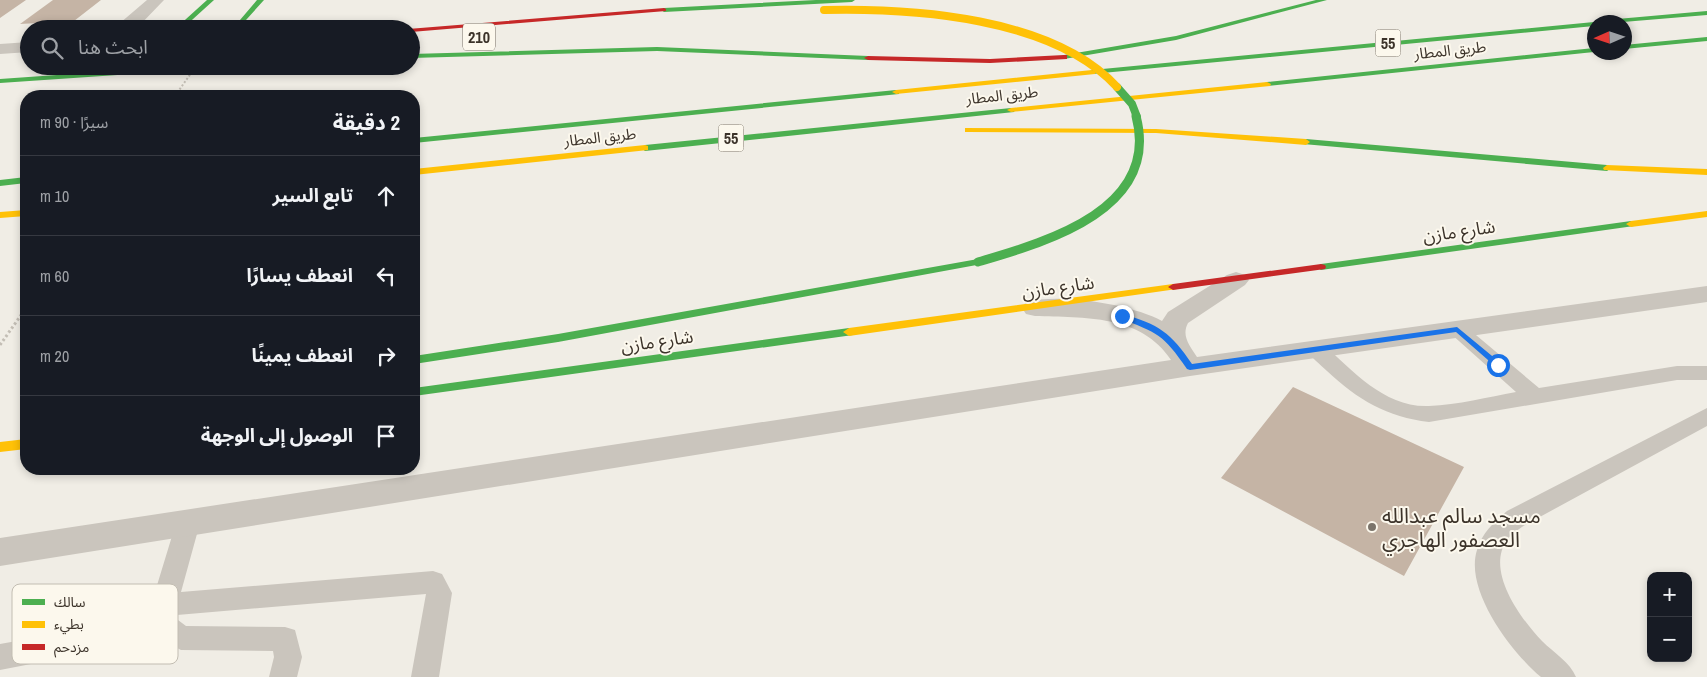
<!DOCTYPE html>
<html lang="ar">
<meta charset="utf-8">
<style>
:root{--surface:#171b24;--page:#20242c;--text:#f1f3f6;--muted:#9ea1a6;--line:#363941}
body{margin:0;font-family:"Archivo Narrow","Noto Sans Arabic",sans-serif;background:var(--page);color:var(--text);direction:rtl}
.controls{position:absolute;right:15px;bottom:15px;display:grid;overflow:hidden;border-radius:10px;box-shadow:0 2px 8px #0003}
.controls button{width:45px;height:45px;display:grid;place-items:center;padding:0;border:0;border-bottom:1px solid var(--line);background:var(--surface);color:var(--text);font:25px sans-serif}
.compass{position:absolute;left:1587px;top:15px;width:45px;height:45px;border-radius:50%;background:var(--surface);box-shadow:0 2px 8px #0003;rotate:267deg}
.stop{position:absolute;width:15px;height:15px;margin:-11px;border:4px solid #1a73e8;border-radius:50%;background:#fff}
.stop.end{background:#1a73e8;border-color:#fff;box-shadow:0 1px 5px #0008}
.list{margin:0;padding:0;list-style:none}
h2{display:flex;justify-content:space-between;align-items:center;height:65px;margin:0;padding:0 20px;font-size:21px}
h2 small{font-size:16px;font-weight:400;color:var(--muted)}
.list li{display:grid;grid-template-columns:32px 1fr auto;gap:15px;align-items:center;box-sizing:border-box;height:80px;padding:0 20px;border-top:1px solid var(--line)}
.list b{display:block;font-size:19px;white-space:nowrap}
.list em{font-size:16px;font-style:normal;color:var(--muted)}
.icon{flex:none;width:28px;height:28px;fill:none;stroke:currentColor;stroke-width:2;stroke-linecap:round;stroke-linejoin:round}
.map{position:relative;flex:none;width:1707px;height:677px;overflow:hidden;direction:ltr}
.search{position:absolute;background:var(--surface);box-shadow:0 2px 8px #0003;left:20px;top:20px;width:400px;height:55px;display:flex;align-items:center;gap:12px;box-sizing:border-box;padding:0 18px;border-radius:28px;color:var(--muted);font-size:19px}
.panel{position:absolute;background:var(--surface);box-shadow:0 2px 8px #0003;left:20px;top:90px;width:400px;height:385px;border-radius:20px;direction:rtl}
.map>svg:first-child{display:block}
.building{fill:#c5b4a5}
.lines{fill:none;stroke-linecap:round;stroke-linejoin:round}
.path{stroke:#c3beb5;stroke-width:3;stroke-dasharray:2.5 2.5;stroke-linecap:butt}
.lane{fill:#cac5bd;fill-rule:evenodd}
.street{fill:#cac5bd;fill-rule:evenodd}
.fast{fill:#4caf50;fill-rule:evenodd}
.slow{fill:#ffc107;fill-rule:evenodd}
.jam{fill:#c62828;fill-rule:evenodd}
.path-bridge{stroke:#c3beb5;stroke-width:2;stroke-dasharray:2 2;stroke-linecap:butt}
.fast-bridge-far1{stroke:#4caf50;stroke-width:8}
.fast-bridge{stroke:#4caf50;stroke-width:9}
.slow-bridge{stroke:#ffc107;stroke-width:8}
.route{fill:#1a73e8}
.poi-dot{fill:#7b746b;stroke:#fcf8ed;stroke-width:2}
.labels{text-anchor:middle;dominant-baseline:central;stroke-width:4;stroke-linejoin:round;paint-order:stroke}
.far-street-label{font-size:15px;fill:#3c332a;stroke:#fcf8ed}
.shield{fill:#fcf8ed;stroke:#766e64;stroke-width:1}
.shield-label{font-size:16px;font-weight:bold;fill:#3c332a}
.street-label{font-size:18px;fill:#3c332a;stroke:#fcf8ed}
.near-poi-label{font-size:21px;fill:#3c332a;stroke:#fcf8ed;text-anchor:start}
.key{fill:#fcf8ed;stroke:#c2bdb2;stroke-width:1}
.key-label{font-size:14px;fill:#3c332a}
</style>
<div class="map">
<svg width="1707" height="677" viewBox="0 0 1707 677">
<rect width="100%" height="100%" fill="#f0ede5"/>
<path class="building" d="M0,0H26L0,18Z
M53,0H101L74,21L20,24Z
M1293,387L1464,467L1404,576L1221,478Z"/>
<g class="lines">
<path class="path" d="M0,345L26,308"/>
<path class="lane" d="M1457,323L1464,325L1539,388L1677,366H1707V380H1677L1429,422C1387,417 1358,400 1327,371C1320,364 1311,358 1306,349L1309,344L1316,342L1323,344C1353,371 1385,408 1429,406C1458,405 1488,397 1516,392L1450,333L1447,329L1450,325Z
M1707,408V426L1525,525C1519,529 1511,534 1507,540C1485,571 1521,619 1542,641C1554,653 1570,662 1576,677H1541C1512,653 1464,590 1477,550C1482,533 1494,522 1507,511Z
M188,513L197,516L200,523L181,592L433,571L442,574L452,593L439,677H411L426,594L177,615L178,620L186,626L285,627L295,630L302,657L297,677H269L274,657L273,651L181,650L160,639L0,670V644L150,617L151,605L176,523L179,516Z"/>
<path class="street" d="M147,0H164L138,27L134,29H113Z
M29,42V52L0,54V44Z
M1236,272L1245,275L1249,280L1245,285L1188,323C1181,336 1190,346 1197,357L1707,286V302L1190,376L0,566V538L1171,360C1141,314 1084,318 1035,316L1026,314L1022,308L1026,302C1060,293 1131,304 1162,321L1168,312L1227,275Z"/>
<path class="fast" d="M207,0H214L182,29H175Z
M257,0H264L246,20L245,29H239L240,20Z
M816,0H855L852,2L664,12L661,10L664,8Z
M1316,0H1327L1176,40L1064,59L1060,57L1064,55L1176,36Z
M1707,11V15L1623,22H1603L1606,20Z
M1594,22H1596H1594V26L1092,74L1088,72L1092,70Z
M1707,37V41L1624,49V45Z
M657,47L868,56L872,58L868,60L657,51L411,58V54Z
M1594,48V52L1267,86L1263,84L1267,82Z
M184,66H224L220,68L0,83V79Z
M896,90H899V94L414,143V138Z
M1011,108L1015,110L1014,112L645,151L641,148L645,145Z
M1306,139L1607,165L1611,168L1607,171L1303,144V140Z
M26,177V183L0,186V180Z
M1631,221L1636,224L1634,226L1321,270L1316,267L1321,264Z
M978,259L983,262L982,264L558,342L414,364V356L558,334Z
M849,328L855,332L853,335L414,396V388Z"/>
<path class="slow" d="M1092,70L1096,72L1095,74L896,94L892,92L896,90Z
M1267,82L1271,84L1270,86L1011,112L1007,110L1011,108Z
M965,128L1156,129L1306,139L1310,142L1306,145L1156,133L968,132H965Z
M645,145L648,146V150L414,175V169Z
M1607,165L1707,169V175L1604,170L1603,168Z
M26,210V216L0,218V212Z
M1707,211V217L1631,227L1626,224L1631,221Z
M1173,284L1177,285L1178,287L1177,289L849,336L843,332L849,328Z
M26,439V449L0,452V442Z"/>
<path class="jam" d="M664,8L666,9V11L411,32V29H408Z
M1064,55H1067V59L990,63L868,60L864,58L868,56L990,59Z
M1321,264L1325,265L1326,267L1325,269L1173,290L1168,287L1173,284Z"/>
<path class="path-bridge" d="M175,96L196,66"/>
<path class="fast-bridge-far1" d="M1117,87L1132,104L1137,117"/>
<path class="fast-bridge" d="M978,262C1046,242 1161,210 1136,116"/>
<path class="slow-bridge" d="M824,10C913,8 1053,17 1117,87"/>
</g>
<path class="route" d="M1122,314C1159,324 1171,333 1192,364L1457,327L1503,365L1496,367L1456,332L1190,370L1187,369C1163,334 1158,333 1119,318L1118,316Z"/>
<circle class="poi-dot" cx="1372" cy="527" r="5"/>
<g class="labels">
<g class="far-street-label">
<text transform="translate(1450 50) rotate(-6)">طريق المطار</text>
<text transform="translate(1002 95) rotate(-6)">طريق المطار</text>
<text transform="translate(600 137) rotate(-6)">طريق المطار</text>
</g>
<g class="shield">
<rect x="463" y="23.5" width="32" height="27" rx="4"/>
<rect x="1375.5" y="29.5" width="25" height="27" rx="4"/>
<rect x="718.5" y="124.5" width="25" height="27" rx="4"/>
</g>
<g class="shield-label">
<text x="479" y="37">210</text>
<text x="1388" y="43">55</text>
<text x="731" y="138">55</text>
</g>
<g class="street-label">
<text transform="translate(1459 231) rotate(-8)">شارع مازن</text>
<text transform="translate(1058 287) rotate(-8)">شارع مازن</text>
<text transform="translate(657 341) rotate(-8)">شارع مازن</text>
</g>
<g class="near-poi-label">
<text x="1382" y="515">مسجد سالم عبدالله<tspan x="1382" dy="24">العصفور الهاجري</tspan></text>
</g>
</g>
<rect x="12" y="584" width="166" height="80" rx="8" class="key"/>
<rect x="22" y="599" width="23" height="6" fill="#4caf50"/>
<rect x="22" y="621" width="23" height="7" fill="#ffc107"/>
<rect x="22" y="644" width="23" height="6" fill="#c62828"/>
<g class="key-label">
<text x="54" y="607">سالك</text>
<text x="54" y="629">بطيء</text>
<text x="54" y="652">مزدحم</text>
</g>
</svg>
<div class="controls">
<button>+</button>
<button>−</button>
</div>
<svg class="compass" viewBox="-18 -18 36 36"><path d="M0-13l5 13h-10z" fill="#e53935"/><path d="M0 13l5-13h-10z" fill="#9ea1a6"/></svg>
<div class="stop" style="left:1498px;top:365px"></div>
<div class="stop end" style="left:1122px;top:316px"></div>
<div class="search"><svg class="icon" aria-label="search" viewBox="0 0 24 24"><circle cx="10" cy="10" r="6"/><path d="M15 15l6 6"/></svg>ابحث هنا</div>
<section class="panel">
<h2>2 دقيقة<small>سيرًا · 90 m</small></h2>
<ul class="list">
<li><svg class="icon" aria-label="ahead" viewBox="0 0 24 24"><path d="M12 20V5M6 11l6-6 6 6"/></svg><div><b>تابع السير</b></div><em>10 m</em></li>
<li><svg class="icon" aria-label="left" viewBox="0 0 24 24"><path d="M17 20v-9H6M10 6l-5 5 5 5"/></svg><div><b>انعطف يسارًا</b></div><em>60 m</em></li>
<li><svg class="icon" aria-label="right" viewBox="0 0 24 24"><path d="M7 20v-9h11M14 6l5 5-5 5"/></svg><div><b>انعطف يمينًا</b></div><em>20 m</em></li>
<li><svg class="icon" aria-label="arrive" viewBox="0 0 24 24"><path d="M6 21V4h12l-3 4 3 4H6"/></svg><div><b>الوصول إلى الوجهة</b></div></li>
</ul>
</section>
</div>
